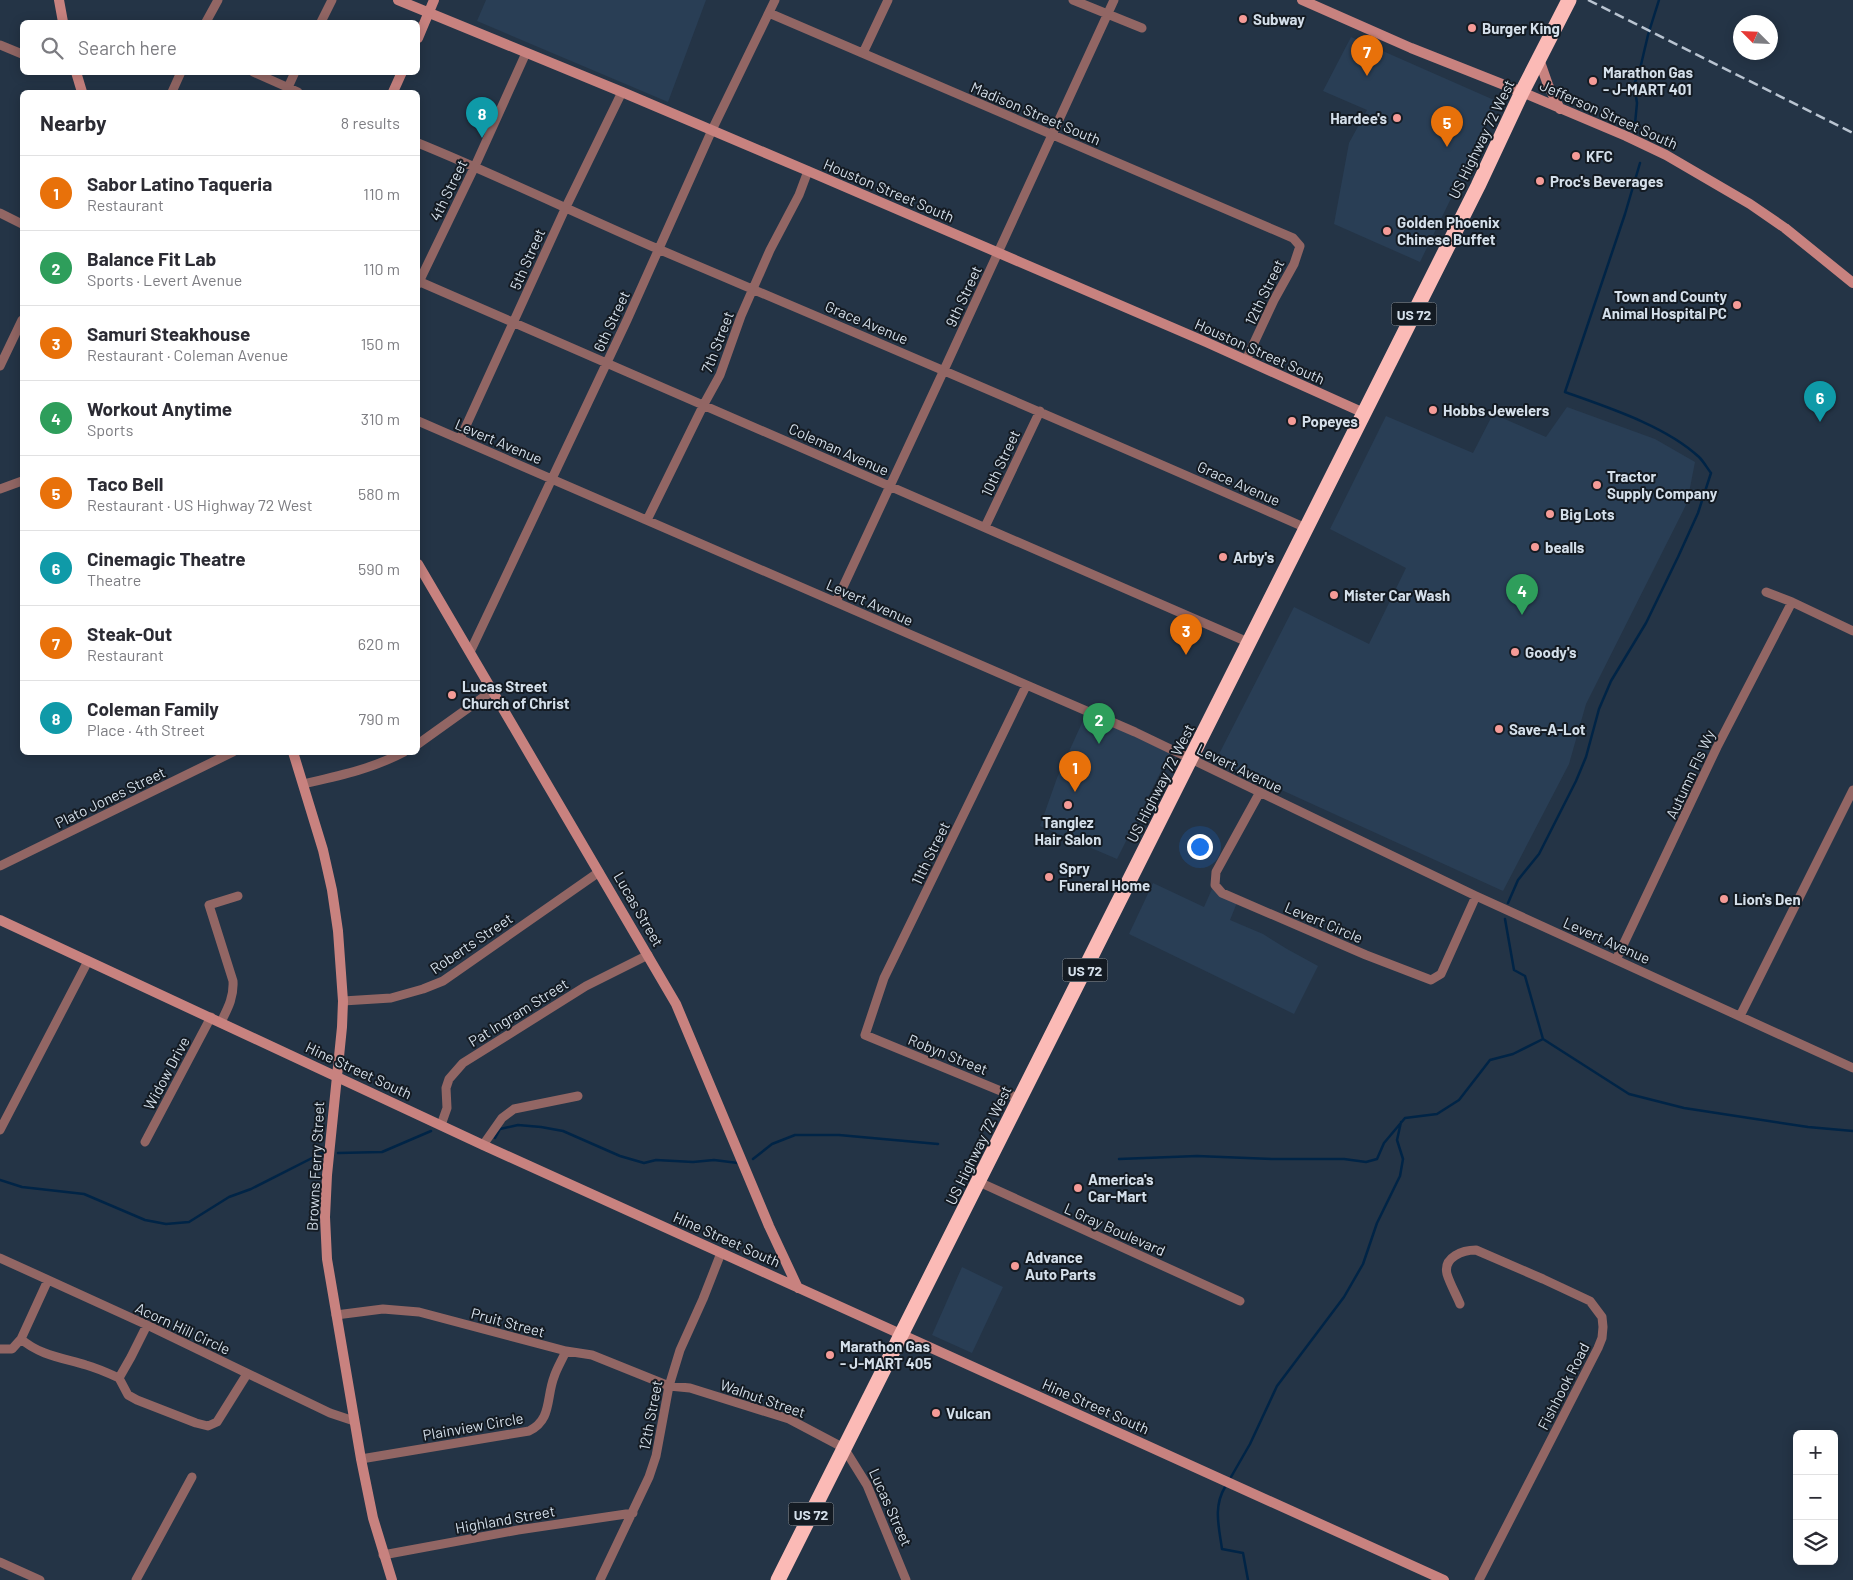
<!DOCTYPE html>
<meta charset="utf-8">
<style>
:root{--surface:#fff;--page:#f7f7f7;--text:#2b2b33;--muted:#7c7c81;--line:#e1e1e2;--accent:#865d60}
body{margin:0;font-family:Barlow,sans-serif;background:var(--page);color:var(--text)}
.controls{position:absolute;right:15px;bottom:15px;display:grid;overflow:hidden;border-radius:8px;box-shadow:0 2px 12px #0003}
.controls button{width:45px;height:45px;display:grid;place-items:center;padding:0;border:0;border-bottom:1px solid var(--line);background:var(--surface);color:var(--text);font:25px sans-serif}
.compass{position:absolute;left:1733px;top:15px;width:45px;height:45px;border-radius:50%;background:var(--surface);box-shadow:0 2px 12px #0003;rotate:294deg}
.you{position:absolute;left:1199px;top:846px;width:18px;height:18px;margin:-12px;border:4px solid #fff;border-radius:50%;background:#1a73e8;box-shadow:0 0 0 8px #1a73e833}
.badge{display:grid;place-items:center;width:32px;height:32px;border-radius:50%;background:var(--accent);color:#fff;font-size:16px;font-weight:700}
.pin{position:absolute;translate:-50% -41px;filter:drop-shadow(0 1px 2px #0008)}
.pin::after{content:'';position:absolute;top:26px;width:18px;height:15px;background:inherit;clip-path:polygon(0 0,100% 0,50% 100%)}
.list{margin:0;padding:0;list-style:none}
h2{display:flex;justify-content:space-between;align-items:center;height:65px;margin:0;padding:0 20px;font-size:21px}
h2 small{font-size:16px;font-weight:400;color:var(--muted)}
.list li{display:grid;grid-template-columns:32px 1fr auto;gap:15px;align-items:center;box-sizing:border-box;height:75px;padding:0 20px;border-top:1px solid var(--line)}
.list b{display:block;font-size:19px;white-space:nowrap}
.list p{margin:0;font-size:16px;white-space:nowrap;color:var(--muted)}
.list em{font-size:16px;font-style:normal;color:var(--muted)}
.icon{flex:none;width:28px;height:28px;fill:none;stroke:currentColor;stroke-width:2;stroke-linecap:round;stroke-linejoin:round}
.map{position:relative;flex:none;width:1853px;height:1580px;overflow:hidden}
.search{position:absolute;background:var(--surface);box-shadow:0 2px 12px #0003;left:20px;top:20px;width:400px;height:55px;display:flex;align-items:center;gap:12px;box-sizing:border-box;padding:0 18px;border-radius:8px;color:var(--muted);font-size:19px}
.panel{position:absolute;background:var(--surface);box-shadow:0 2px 12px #0003;left:20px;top:90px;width:400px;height:665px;border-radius:8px}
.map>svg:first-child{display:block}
.built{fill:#293e55}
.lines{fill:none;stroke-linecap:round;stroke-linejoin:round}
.stream{stroke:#002446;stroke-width:2.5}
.street{stroke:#926664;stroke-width:9}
.secondary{stroke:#c8827f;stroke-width:10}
.highway{stroke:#fbbab6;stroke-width:15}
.rail{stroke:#b9c4d1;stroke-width:2.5;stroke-dasharray:10 5;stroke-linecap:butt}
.poi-dot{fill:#f59b97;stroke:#141b23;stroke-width:2}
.labels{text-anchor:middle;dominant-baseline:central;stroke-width:4;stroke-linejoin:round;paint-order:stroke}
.shield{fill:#141b23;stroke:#9aa4ae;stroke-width:1}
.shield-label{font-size:14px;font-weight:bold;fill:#d4dfea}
.poi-label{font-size:15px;font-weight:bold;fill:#d4dfea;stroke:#141b23;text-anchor:start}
.street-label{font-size:15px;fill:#d4dfea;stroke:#141b23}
</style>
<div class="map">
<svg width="1853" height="1580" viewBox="0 0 1853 1580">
<rect width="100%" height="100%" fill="#243446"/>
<path class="built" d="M486,0H706L668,102L477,21Z
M1351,37L1494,100L1495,108L1420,262L1334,224L1349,143L1367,110L1323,91Z
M1567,407L1655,439L1695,462L1687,503L1586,704L1569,764L1503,891L1216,760L1294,607L1369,644L1406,568L1330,529L1386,416L1473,453L1493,414L1546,437Z
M1086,714L1170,753L1117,859L1040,826L1057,778Z
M1153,883L1204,907L1212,889L1238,900L1230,920L1263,934L1287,949L1318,966L1294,1014L1129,934Z
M962,1267L1003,1287L972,1353L932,1335Z"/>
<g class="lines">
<path class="stream" d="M1635,124L1637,103L1634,85L1640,69L1648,35L1659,0
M1508,903L1518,880L1539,854L1576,781L1586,757L1599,709L1611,681L1646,623L1678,557L1698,513L1711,473C1707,468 1704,462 1699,457C1666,426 1607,407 1565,392L1625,214L1640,163
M1505,919L1514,970L1525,976L1543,1039L1629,1094L1684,1108L1808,1127L1853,1131
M495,1138L500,1129L518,1125L541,1127L563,1131L620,1156L644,1163L656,1160L693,1162L714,1160L738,1163
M338,1153L382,1152L431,1131
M753,1159L772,1144L795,1135H839L938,1144
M1119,1159L1197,1156L1272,1159H1344L1366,1162L1377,1159L1384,1143L1405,1118L1437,1114L1459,1100L1490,1060L1513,1054L1543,1039
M0,1180L22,1187L84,1194L145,1220L166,1224L189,1222L229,1197L251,1189L322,1153
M1231,1477L1250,1444L1277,1386L1344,1297L1363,1264L1377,1223L1400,1176L1403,1159L1397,1140L1401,1122
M1225,1487C1213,1507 1219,1527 1222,1549L1243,1553L1248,1580"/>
<path class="street" d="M1073,0L1142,28
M769,13L1293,238L1300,246L1294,264L1274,300L1246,360
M206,22L218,0
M321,22L332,0
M0,45L22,54
M863,53L888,0
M253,72L298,92
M172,92L181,72
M286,92L295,72
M418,143C499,176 577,214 658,249C875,341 1091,433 1306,528
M0,213L22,224
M418,281L1250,643
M418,284L475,166L526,53
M0,366L22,320
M418,421L1135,732L1476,896L1853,1068
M460,439L565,209L622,92
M0,489L22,481
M647,520L704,404L720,375L741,316L770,250L799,195L808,171
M985,527L1040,411
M1766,592L1792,602L1853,631
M836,602L944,370L1114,0
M470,652L627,320L712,130L775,0
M418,744L492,691
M303,784C338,776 372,769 404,752
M1260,792L1216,872L1215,885L1222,893L1366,955L1431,980L1441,974L1476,896
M0,866L233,752
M1616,960L1717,747L1792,602
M343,1001L391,998L423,989L443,981L599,872
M1740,1016L1853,790
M221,1022C228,1008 234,997 233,981L209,905L238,896
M1020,1099L865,1035L884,978L1026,686
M441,1125L447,1108L446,1088L449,1079L463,1063L586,986L648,955
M0,1130L88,961
M145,1142L211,1017
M483,1145L502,1118L514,1109L578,1096
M979,1182L1240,1301
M0,1258L147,1325L330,1413L354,1421
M1460,1304C1456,1294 1450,1284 1447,1274C1443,1257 1463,1250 1476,1250L1543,1279L1590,1301L1602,1317L1603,1327L1602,1338L1598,1348L1479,1580
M336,1315L383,1309L419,1312L566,1351L592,1355L669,1386L690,1388L789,1419L844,1448L867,1485L906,1580
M21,1339C39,1355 63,1358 86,1365C97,1368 108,1373 119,1378L128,1395L137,1400L196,1423L208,1426L217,1422L247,1374
M0,1349H12L21,1339L48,1280
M119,1378L131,1357L147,1325
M361,1459L529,1431C552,1420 546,1398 554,1377C557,1368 562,1360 566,1351
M383,1555L518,1530L633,1513
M0,1562L40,1580
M136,1580L192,1477
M600,1580L649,1477L656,1456L669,1386L680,1350L703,1299L721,1253"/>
<path class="secondary" d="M59,0L63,22
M398,0L622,92L808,171L1206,342L1364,413
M1302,0L1411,48L1522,92L1626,136L1666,155L1750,204L1785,228L1853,283
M418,38L434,0
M1539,59L1548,85L1560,109
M76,72L82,92
M393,92L402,72
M418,564L676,1004L769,1226L798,1288
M293,752L323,850L332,890L338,931L343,1001L342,1027L327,1175L325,1217L327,1259L361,1459L373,1518L392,1580
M0,920L483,1145L1444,1580"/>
<path class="highway" d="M778,1580L1478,186L1522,92L1569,0"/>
<path class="rail" d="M1588,0L1853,133"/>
</g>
<g class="poi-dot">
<circle cx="1243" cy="19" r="5"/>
<circle cx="1472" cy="28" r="5"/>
<circle cx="1593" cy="81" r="5"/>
<circle cx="1397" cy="118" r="5"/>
<circle cx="1576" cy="156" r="5"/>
<circle cx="1540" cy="181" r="5"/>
<circle cx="1387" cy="231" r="5"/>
<circle cx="1737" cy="305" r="5"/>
<circle cx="1433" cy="410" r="5"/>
<circle cx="1292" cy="421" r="5"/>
<circle cx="1597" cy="485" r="5"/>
<circle cx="1550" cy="514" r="5"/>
<circle cx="1535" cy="547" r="5"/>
<circle cx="1223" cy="557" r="5"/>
<circle cx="1334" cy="595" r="5"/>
<circle cx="1515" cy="652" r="5"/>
<circle cx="452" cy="695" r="5"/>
<circle cx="1499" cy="729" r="5"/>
<circle cx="1068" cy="805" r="5"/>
<circle cx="1049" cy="877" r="5"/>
<circle cx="1724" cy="899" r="5"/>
<circle cx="1078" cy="1188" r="5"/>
<circle cx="1015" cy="1266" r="5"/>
<circle cx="830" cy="1355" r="5"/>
<circle cx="936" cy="1413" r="5"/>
</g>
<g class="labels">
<g class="shield">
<rect x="1391.5" y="302.5" width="45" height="23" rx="4"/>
<rect x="1062.5" y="958.5" width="45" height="23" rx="4"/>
<rect x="788.5" y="1502.5" width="45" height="23" rx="4"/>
</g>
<g class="shield-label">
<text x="1414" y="314">US 72</text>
<text x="1085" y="970">US 72</text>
<text x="811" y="1514">US 72</text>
</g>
<g class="poi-label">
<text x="1253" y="19">Subway</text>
<text x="1482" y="28">Burger King</text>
<text x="1603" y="72">Marathon Gas<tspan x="1603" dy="17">- J-MART 401</tspan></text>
<text x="1387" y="118" text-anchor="end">Hardee's</text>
<text x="1586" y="156">KFC</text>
<text x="1550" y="181">Proc's Beverages</text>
<text x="1397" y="222">Golden Phoenix<tspan x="1397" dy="17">Chinese Buffet</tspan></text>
<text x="1727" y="296" text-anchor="end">Town and County<tspan x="1727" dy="17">Animal Hospital PC</tspan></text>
<text x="1443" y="410">Hobbs Jewelers</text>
<text x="1302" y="421">Popeyes</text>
<text x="1607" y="476">Tractor<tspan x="1607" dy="17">Supply Company</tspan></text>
<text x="1560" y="514">Big Lots</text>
<text x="1545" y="547">bealls</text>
<text x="1233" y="557">Arby's</text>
<text x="1344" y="595">Mister Car Wash</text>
<text x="1525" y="652">Goody's</text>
<text x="462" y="686">Lucas Street<tspan x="462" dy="17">Church of Christ</tspan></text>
<text x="1509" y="729">Save-A-Lot</text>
<text x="1068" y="822" text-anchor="middle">Tanglez<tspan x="1068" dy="17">Hair Salon</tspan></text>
<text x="1059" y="868">Spry<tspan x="1059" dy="17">Funeral Home</tspan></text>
<text x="1734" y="899">Lion's Den</text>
<text x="1088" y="1179">America's<tspan x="1088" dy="17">Car-Mart</tspan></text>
<text x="1025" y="1257">Advance<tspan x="1025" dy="17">Auto Parts</tspan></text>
<text x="840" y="1346">Marathon Gas<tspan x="840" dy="17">- J-MART 405</tspan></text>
<text x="946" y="1413">Vulcan</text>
</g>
<g class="street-label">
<text transform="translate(1036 113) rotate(23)">Madison Street South</text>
<text transform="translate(1609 114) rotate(24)">Jefferson Street South</text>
<text transform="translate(1481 139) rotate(-64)">US Highway 72 West</text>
<text transform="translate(448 190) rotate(-64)">4th Street</text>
<text transform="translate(889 190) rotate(23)">Houston Street South</text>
<text transform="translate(527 259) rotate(-66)">5th Street</text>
<text transform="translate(1264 292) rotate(-64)">12th Street</text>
<text transform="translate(963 296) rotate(-65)">9th Street</text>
<text transform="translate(611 321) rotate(-65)">6th Street</text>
<text transform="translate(867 322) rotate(23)">Grace Avenue</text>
<text transform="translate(717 342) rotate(-69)">7th Street</text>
<text transform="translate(1260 351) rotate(24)">Houston Street South</text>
<text transform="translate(499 441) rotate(23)">Levert Avenue</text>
<text transform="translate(839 449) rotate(24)">Coleman Avenue</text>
<text transform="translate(1000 463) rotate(-65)">10th Street</text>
<text transform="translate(1239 483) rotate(24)">Grace Avenue</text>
<text transform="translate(870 602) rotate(24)">Levert Avenue</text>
<text transform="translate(1240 768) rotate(26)">Levert Avenue</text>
<text transform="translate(1690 774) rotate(-65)">Autumn Fls Wy</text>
<text transform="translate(1160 783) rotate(-63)">US Highway 72 West</text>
<text transform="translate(110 797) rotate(-26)">Plato Jones Street</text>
<text transform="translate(930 853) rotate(-64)">11th Street</text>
<text transform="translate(639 909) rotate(60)">Lucas Street</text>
<text transform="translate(1324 922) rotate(23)">Levert Circle</text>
<text transform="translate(1607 940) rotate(24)">Levert Avenue</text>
<text transform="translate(471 943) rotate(-34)">Roberts Street</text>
<text transform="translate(518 1012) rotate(-32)">Pat Ingram Street</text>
<text transform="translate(948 1054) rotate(22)">Robyn Street</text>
<text transform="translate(359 1070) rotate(25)">Hine Street South</text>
<text transform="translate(166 1073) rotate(-62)">Widow Drive</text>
<text transform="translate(978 1145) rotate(-64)">US Highway 72 West</text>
<text transform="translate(315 1166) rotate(-87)">Browns Ferry Street</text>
<text transform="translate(1115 1229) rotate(24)">L Gray Boulevard</text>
<text transform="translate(727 1239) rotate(24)">Hine Street South</text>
<text transform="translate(508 1322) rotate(15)">Pruit Street</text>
<text transform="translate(183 1328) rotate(25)">Acorn Hill Circle</text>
<text transform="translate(1563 1386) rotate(-63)">Fishhook Road</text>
<text transform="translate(763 1398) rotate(19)">Walnut Street</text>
<text transform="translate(1096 1406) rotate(24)">Hine Street South</text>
<text transform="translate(650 1415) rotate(-79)">12th Street</text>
<text transform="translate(473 1426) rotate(-10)">Plainview Circle</text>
<text transform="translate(891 1507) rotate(66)">Lucas Street</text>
<text transform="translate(505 1519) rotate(-10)">Highland Street</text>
</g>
</g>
</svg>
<div class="controls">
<button>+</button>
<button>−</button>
<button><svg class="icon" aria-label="layers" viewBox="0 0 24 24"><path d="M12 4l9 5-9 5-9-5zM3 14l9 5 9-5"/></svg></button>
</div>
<svg class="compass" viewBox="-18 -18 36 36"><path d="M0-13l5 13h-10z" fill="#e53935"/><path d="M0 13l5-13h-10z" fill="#7c7c81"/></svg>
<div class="you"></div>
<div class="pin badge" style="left:1075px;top:792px;background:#e8710a">1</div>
<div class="pin badge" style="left:1099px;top:744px;background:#2e9e5b">2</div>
<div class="pin badge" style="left:1186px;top:655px;background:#e8710a">3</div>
<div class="pin badge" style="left:1522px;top:615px;background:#2e9e5b">4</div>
<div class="pin badge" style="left:1447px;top:147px;background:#e8710a">5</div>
<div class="pin badge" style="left:1820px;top:422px;background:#0f9aa8">6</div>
<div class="pin badge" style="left:1367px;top:76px;background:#e8710a">7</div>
<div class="pin badge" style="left:482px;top:138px;background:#0f9aa8">8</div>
<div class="search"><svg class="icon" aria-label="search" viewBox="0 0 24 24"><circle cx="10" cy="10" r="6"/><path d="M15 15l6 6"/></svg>Search here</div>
<section class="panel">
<h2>Nearby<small>8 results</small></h2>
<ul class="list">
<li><span class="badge" style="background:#e8710a">1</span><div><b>Sabor Latino Taqueria</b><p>Restaurant</p></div><em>110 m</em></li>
<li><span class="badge" style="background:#2e9e5b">2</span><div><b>Balance Fit Lab</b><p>Sports · Levert Avenue</p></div><em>110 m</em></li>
<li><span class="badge" style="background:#e8710a">3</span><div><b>Samuri Steakhouse</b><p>Restaurant · Coleman Avenue</p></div><em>150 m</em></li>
<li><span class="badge" style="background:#2e9e5b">4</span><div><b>Workout Anytime</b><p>Sports</p></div><em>310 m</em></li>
<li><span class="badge" style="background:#e8710a">5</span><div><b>Taco Bell</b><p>Restaurant · US Highway 72 West</p></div><em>580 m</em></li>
<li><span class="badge" style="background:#0f9aa8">6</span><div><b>Cinemagic Theatre</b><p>Theatre</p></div><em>590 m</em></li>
<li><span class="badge" style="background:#e8710a">7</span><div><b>Steak-Out</b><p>Restaurant</p></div><em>620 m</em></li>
<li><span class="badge" style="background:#0f9aa8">8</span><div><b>Coleman Family</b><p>Place · 4th Street</p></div><em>790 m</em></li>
</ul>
</section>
</div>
